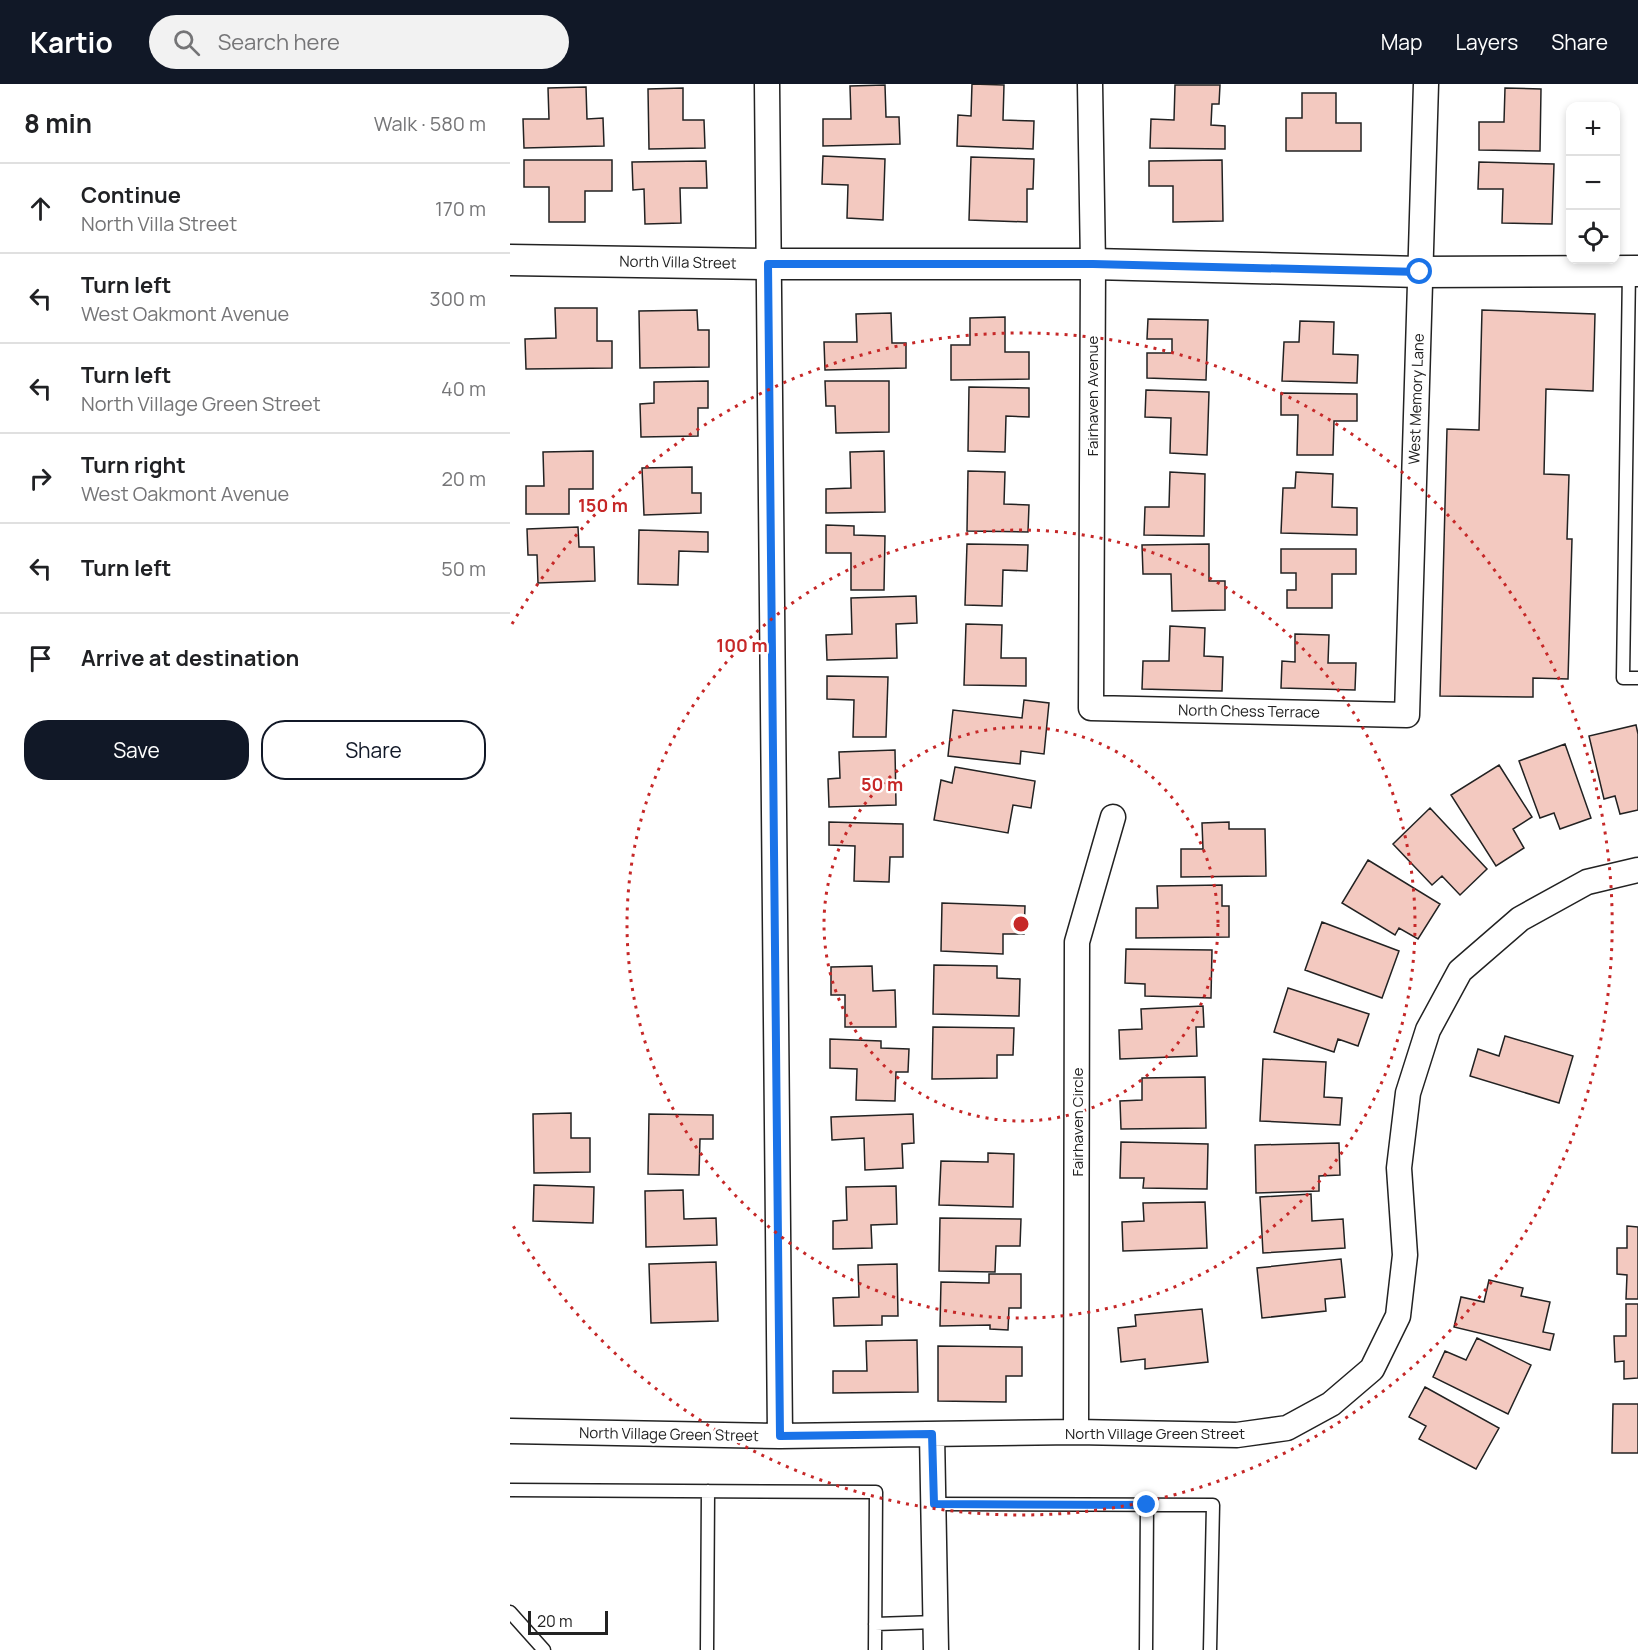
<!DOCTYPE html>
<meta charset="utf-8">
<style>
:root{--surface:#fff;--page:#f2f2f2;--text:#202124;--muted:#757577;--line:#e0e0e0;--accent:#111827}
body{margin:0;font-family:Manrope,sans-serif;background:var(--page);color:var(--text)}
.controls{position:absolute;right:18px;top:18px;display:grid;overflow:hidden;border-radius:12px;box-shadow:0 3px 9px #0003}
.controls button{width:54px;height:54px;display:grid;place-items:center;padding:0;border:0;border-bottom:2px solid var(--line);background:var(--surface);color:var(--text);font:30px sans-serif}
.scale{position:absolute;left:18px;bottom:15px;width:80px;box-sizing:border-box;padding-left:6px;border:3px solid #222;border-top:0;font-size:16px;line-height:21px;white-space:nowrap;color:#222;-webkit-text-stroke:4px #fff;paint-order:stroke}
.stop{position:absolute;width:18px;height:18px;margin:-14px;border:4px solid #1a73e8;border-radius:50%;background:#fff}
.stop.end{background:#1a73e8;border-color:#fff;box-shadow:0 2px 6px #0008}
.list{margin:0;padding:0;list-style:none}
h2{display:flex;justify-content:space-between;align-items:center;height:78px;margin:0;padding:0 24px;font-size:26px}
h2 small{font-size:20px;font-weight:400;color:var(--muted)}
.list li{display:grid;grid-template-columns:39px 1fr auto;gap:18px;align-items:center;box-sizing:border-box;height:90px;padding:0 24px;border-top:2px solid var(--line)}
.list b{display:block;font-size:22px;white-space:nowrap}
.list p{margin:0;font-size:20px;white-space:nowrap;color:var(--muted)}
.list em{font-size:20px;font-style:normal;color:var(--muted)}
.actions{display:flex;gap:12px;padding:18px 24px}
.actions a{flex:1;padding:14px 0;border:2px solid var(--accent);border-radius:24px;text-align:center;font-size:21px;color:var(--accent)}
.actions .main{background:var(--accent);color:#fff}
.icon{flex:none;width:33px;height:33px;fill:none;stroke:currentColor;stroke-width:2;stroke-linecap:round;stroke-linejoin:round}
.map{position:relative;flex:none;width:1128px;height:1566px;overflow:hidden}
header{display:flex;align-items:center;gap:36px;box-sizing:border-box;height:84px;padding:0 30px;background:var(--accent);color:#fff}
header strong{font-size:28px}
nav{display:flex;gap:33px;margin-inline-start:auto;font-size:21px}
.search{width:420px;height:54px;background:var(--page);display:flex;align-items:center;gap:15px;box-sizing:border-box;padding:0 21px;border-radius:33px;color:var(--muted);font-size:22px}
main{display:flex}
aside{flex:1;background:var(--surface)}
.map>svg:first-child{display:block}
.building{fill:#f3c9c0;stroke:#222;stroke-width:1.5}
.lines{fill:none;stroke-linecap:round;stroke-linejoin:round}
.service-casing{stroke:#222;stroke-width:15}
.minor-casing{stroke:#222;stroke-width:27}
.tertiary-casing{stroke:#222;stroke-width:33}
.service{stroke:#fff;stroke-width:12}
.minor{stroke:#fff;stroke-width:24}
.tertiary{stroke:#fff;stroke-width:30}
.route{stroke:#1a73e8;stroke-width:8}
.ring{fill:none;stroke:#c62828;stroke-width:3;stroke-dasharray:3 6}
.labels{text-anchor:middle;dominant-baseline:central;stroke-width:4.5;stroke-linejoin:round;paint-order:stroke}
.street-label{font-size:15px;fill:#222;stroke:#fff}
.centre{fill:#c62828;stroke:#fff;stroke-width:3}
.ring-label{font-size:18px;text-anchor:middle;font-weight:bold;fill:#c62828;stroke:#fff;stroke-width:4.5;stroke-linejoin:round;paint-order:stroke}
</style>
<header>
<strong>Kartio</strong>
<div class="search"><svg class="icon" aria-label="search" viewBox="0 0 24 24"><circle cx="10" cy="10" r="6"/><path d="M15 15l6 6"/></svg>Search here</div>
<nav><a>Map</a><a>Layers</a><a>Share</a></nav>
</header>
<main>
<aside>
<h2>8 min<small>Walk · 580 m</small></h2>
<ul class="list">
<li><svg class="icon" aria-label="ahead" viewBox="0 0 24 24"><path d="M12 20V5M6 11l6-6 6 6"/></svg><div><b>Continue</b><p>North Villa Street</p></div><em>170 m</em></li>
<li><svg class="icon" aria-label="left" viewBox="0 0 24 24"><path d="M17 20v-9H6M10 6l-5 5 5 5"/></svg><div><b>Turn left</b><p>West Oakmont Avenue</p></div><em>300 m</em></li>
<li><svg class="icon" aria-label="left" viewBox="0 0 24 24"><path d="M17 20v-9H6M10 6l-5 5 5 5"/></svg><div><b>Turn left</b><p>North Village Green Street</p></div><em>40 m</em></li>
<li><svg class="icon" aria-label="right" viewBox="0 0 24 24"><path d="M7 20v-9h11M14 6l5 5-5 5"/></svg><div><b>Turn right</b><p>West Oakmont Avenue</p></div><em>20 m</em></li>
<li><svg class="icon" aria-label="left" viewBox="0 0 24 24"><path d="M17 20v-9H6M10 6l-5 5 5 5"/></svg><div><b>Turn left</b></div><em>50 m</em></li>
<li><svg class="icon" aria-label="arrive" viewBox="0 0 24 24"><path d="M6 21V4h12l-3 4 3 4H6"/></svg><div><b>Arrive at destination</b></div></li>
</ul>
<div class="actions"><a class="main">Save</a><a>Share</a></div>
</aside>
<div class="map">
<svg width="1128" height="1566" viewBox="0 0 1128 1566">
<rect width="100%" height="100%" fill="#fff"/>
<path class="building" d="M462,0L494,1L493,36L524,37L523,65L447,62L448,31L461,32Z
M375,1L376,33H389L390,60L313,62V35H341L340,2Z
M665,1H710L709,20H702L701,41L715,42V65L640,64L641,35L664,36Z
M76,3L77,35L93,34L94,62L14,64L13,35H39L38,4Z
M173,4V36H194L195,64L139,65L138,5Z
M995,4L1031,5L1030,67L969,66V38H994Z
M792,9H826V39H851V67H776V34H792Z
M313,72L375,75L373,136L337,134L338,101L312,100Z
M461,73L524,75L523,105H517V138L459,136Z
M14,76H102V107H75V138H39V103H14Z
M712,76L713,137L663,138V102H639V77Z
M196,77L197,104H170L171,139L135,140L134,105L123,106L122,78Z
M969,78L1044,80L1042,140L992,139L993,105H968Z
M45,224H87V257H102V284L16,285L15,255L46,254Z
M187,226L188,246H199V283L130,284L129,227Z
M972,226L1085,230L1083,307L1036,305L1034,390L1059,391L1057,455H1062L1058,595L1023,594V613L930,612L937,345L969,346Z
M381,229L382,259H396V284L315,286L314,258H347L346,230Z
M495,233V268H519V295L441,296V261H460V234Z
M638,235L698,236L696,296L637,294V269H662V255H637Z
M790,237L824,238L823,270L848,271L847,299L772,297L774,258H789Z
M198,297V324H188V352L131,353L130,320L144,319V298Z
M315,297H379V348L326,349L325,322H316Z
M459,303L519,304V333L496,332L495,368L458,367Z
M636,306L699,308L697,371L660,369L661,334L635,333Z
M771,309L847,310V337H824L823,371H787L788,331H771Z
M83,367V405H59V430H16V402H34L33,368Z
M374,367L375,428L316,429V405L341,404L340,368Z
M182,383V409H191V429L134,431L132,384Z
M458,387L495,388L494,420L519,421L518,448L457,447Z
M660,388L695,390L694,452L634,451L635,423H659Z
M786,388L823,390L822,423L847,424V451L771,449L773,404H785Z
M316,441L344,442V451L375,452L374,506H341V469H316Z
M68,443L69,463H84L85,497L28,499L27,471H18L17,445Z
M129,446L198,448V468L169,467L168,501L128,500Z
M457,460L518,461L517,487L493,486L492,522L455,521Z
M699,460V497H715V526L662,527L661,490H633L632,461Z
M771,465H846V490H822V524H777V506H786V489H771Z
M406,512L407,539L386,540L387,574L317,576L316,551L342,550L341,514Z
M456,540L492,541L491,574H516V602L454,601Z
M660,542L695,544L694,572L713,573L712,607L632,605L633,577H659Z
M785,550L819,551L818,579H846L845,606L771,604L772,577L785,578Z
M317,592L378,593L376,653H343L344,616L317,615Z
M514,616L539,619L534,670L511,667L510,680L438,672L443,626L512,634Z
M1126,641L1128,650V726L1110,730L1105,712L1094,715L1079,652Z
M1055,660L1081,734L1050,745L1044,729L1030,734L1009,677Z
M385,666L386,721L319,723L318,695L330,694L329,668Z
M989,681L1022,733L1003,745L1014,764L986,782L941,711Z
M445,683L525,697L521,724L503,721L498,749L424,736L431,696L442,699Z
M920,724L977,785L950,811L932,792L922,801L883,760Z
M319,738L393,740V773H380L379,798L344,797L345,762L319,761Z
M719,738V745H755L756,792L671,793V765H693L692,739Z
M858,776L930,820L908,855L889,844L885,851L832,819Z
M712,801V822H719V853L626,854V824H648L647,802Z
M432,819L515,822L514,850H493V870L431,867Z
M812,838L889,867L872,914L795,886Z
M616,865L702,866L701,914L635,912V900L615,899Z
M424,881L487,882V894L510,895L509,932L423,930Z
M362,882L363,907L385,906L386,943H335V911H321V883Z
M778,904L859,930L848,962L828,955L824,968L764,948Z
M693,922L694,943H686L687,972L610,975L609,946L632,945L631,925Z
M423,943L504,944L503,971H487V994L422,995Z
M995,952L1063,972L1049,1019L960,992L968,965L989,972Z
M320,955L371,957V964L399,965L398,988H386L385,1017L346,1016L347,985L320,984Z
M753,975L816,978L814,1013L832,1014L830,1041L750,1037Z
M695,993L696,1044L611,1045L610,1017L632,1016V994Z
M61,1029V1054H80V1088L24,1089L23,1030Z
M139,1030L203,1031V1055H190L189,1091L138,1090Z
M403,1030L404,1059L392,1060L393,1084L355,1086L354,1054L322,1056L321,1033Z
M611,1058L698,1060L697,1105L633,1104L634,1094H610Z
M829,1059L830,1091L809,1092V1107L746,1109L745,1061Z
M478,1069L504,1070L503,1123L429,1121L431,1077L478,1078Z
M24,1101L84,1103L83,1139L23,1137Z
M386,1102L387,1140L361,1141L362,1164L323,1165V1137L337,1136L336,1103Z
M173,1106L174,1135L206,1134L207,1161L136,1163L135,1107Z
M801,1110L802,1137L833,1135L835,1164L753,1169L750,1113Z
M695,1118L697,1164L613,1167L612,1138L634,1137L633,1119Z
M430,1134L511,1135L510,1162H486L485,1188L429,1187Z
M1117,1142L1128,1143V1215H1116L1117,1191L1107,1190V1164H1117Z
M831,1175L835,1213L815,1215L816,1227L752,1234L747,1184Z
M206,1178L208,1237L141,1239L139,1180Z
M387,1180L388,1232H372V1241L324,1242L323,1214L349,1213L348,1181Z
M479,1190H511V1224H499L498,1246L480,1245V1241L430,1242L431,1198L479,1199Z
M979,1196L1013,1204L1011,1212L1040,1218L1033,1248L1044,1250L1040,1266L944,1243L951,1213L974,1218Z
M1116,1220H1128V1294L1114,1295V1277L1105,1278L1104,1252H1116Z
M692,1225L698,1278L635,1285V1275L611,1278L608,1244L626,1242L625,1231Z
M967,1254L1021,1281L998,1330L923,1293L935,1267L956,1276Z
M407,1256L408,1308L323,1309V1287H357L356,1257Z
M428,1262L512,1263V1292H496V1318L428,1317Z
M915,1303L989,1344L966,1385L909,1355L916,1342L899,1333Z
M1103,1320H1128V1369H1102Z"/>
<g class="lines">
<g class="service-casing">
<path id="service" d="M1119,187L1113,594H1128
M0,1406L366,1408L365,1566
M424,1420L703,1421L700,1566
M0,1528L34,1566
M365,1540L427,1538
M197,1566L198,1407
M636,1566L637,1421"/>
</g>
<g class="minor-casing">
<path id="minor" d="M257,0L270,1352
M580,0L583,180L581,624L897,631L916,0
M0,1347L270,1352L566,1348L727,1351L777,1344L821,1320L862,1285L888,1232L895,1171L889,1084L898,1009L918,946L950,887L1010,835L1077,798L1128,786
M566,1348L567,858L603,733
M422,1350L426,1566"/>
</g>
<g class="tertiary-casing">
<path id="tertiary" d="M0,176L258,180H583L910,188L1128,187"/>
</g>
<use href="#service" class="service"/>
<use href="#minor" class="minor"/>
<use href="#tertiary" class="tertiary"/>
</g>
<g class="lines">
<path class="route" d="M637,1421L424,1420L422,1350L270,1352L258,180H583L910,188"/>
</g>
<g class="ring">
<circle cx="511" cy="840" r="197"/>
<circle cx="511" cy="840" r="394"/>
<path d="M2 540A591 591 0 1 1 2 1140"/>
</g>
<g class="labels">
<g class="street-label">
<text transform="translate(168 178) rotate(1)">North Villa Street</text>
<text transform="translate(582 312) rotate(-90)">Fairhaven Avenue</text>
<text transform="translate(906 315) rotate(-88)">West Memory Lane</text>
<text transform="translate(739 627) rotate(1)">North Chess Terrace</text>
<text transform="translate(567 1038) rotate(-90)">Fairhaven Circle</text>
<text x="645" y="1349">North Village Green Street</text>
<text transform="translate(159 1350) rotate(1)">North Village Green Street</text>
</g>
</g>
<circle cx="511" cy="840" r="9" class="centre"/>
<g class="ring-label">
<text x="93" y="428">150 m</text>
<text x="232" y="568">100 m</text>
<text x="372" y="707">50 m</text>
</g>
</svg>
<div class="controls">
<button>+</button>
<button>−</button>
<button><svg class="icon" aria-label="locate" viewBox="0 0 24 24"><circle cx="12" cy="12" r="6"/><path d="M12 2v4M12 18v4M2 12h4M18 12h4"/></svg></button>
</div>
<div class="scale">20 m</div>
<div class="stop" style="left:910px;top:188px"></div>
<div class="stop end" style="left:637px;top:1421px"></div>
</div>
</main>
